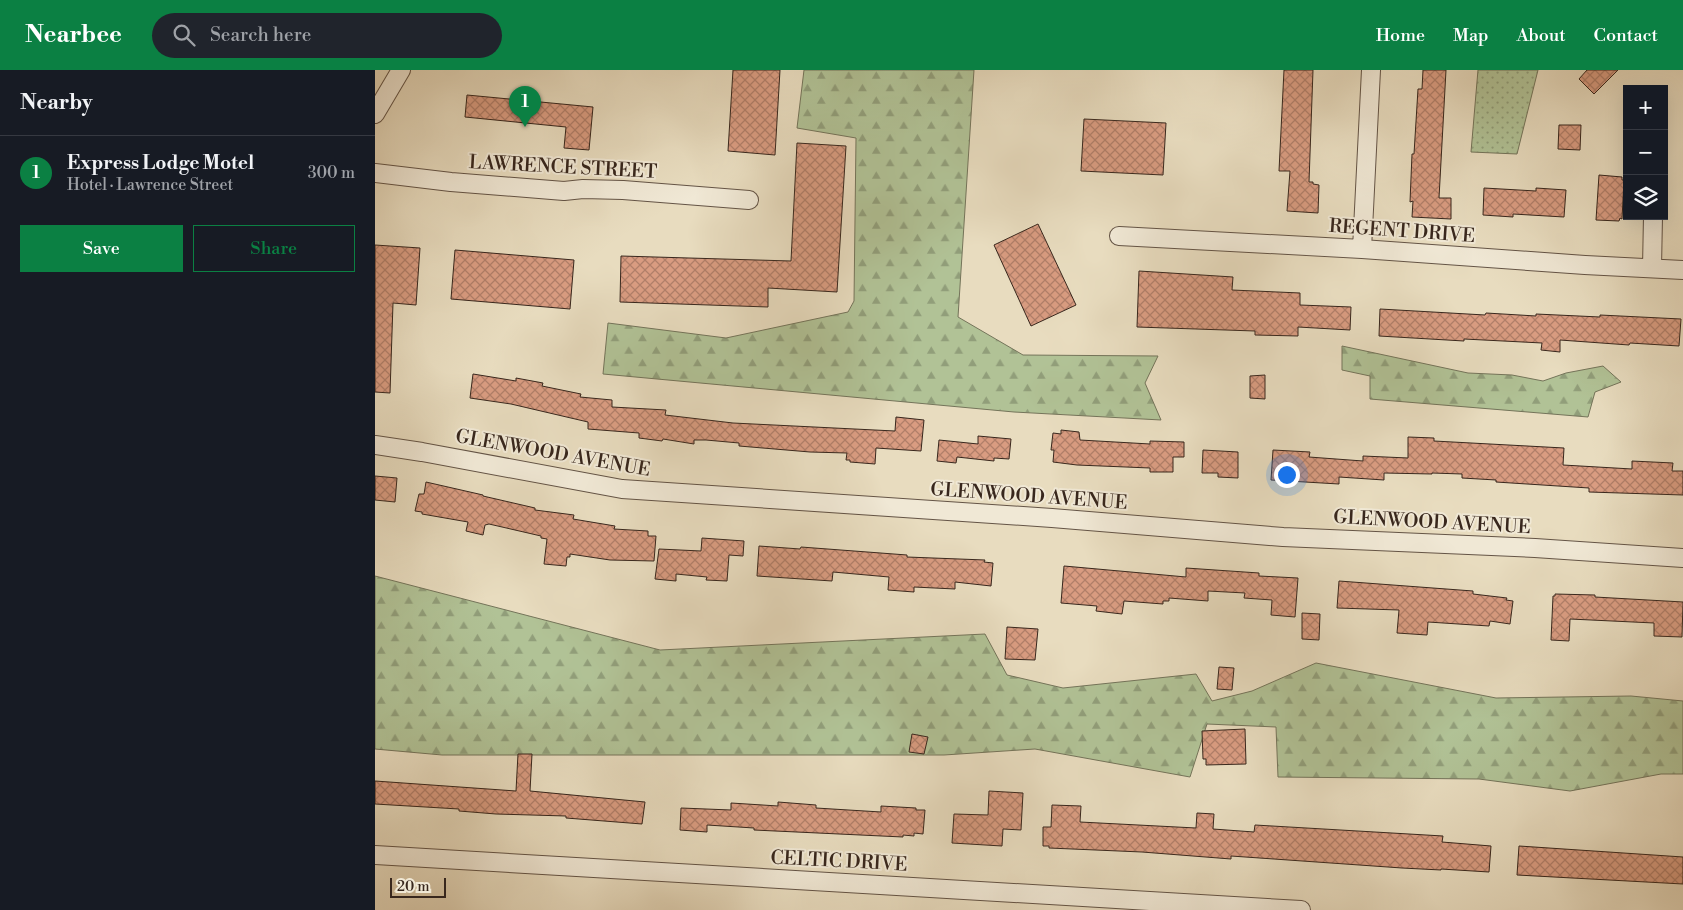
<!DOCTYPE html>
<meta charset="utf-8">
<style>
:root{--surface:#171b24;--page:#20242c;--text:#f1f3f6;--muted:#9ea1a6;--line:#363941;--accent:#0b8043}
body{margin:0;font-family:"Libre Bodoni",serif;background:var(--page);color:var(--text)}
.controls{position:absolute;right:15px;top:15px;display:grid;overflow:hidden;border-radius:0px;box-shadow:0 5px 20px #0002}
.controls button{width:45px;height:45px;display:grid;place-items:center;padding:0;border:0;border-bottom:1px solid var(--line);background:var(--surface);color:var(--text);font:25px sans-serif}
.scale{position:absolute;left:15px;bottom:12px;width:56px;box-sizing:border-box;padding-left:5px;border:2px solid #38271d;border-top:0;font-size:14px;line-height:18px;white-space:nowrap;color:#38271d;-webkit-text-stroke:4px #f0e8d5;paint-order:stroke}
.you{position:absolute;left:911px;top:404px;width:18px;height:18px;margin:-12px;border:4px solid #fff;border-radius:50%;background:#1a73e8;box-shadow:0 0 0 8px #1a73e833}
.badge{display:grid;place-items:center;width:32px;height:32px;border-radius:50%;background:var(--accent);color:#fff;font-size:16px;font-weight:700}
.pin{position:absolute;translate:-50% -41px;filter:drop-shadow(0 1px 2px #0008)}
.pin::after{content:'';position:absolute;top:26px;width:18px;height:15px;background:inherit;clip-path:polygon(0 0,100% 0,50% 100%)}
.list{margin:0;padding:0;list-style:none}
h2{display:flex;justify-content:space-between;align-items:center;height:65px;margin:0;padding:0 20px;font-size:21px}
h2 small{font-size:16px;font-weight:400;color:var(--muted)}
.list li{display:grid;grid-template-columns:32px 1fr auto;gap:15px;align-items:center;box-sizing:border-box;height:75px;padding:0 20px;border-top:1px solid var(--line)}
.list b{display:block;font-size:19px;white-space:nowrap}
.list p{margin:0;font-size:16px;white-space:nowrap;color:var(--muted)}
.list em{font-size:16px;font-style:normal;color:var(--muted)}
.actions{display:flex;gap:10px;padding:15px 20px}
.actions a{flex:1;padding:11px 0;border:1px solid var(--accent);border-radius:0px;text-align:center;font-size:18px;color:var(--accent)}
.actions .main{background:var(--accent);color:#fff}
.icon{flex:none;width:28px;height:28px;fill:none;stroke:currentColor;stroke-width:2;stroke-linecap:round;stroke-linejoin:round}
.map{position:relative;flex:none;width:1308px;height:840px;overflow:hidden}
header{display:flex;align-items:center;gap:30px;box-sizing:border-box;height:70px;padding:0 25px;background:var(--accent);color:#fff}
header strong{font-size:24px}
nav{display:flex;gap:28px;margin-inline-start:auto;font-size:18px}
.search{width:350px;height:45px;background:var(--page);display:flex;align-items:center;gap:12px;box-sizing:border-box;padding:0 18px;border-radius:28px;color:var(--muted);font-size:19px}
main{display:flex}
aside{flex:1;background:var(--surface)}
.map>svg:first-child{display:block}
.grass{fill:url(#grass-dots);stroke:#74745a}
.forest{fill:url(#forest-firs);stroke:#74745a}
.building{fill:url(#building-cross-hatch);stroke:#38271d}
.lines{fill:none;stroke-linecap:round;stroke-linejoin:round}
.minor-casing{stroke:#645446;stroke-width:20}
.minor{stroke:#f0e8d5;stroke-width:18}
.labels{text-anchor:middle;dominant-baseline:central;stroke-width:4;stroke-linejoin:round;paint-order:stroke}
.street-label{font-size:19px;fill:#38271d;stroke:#f0e8d5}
</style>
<header>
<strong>Nearbee</strong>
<div class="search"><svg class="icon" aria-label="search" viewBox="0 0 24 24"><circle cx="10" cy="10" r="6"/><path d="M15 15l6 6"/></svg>Search here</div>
<nav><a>Home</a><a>Map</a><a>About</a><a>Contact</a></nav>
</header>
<main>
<aside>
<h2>Nearby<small></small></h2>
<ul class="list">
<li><span class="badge">1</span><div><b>Express Lodge Motel</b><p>Hotel · Lawrence Street</p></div><em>300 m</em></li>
</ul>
<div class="actions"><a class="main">Save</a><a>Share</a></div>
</aside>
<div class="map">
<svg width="1308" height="840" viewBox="0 0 1308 840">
<defs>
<pattern id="grass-dots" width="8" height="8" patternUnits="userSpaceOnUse" patternTransform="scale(1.25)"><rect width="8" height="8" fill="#b1c296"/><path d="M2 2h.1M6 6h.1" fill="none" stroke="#919e7a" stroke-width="1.8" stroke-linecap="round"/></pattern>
<pattern id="forest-firs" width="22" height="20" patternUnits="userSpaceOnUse" patternTransform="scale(1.25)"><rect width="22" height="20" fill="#b1c296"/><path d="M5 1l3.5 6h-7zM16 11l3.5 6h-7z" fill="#919e7a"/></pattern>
<pattern id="building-cross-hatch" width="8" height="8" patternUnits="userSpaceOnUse" patternTransform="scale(1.25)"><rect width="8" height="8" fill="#d99c81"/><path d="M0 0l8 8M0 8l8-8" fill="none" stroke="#b17f69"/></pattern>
</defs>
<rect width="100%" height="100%" fill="#e8dcbf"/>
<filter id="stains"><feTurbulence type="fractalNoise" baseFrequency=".004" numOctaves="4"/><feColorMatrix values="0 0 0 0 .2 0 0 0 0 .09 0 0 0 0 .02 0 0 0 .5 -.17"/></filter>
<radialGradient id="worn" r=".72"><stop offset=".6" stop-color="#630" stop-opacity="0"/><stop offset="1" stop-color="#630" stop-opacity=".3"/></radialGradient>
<path class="grass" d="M1103,0H1163L1142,84L1096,82Z"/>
<path class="forest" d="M429,0H599L583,247L648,285L783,286L770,313L786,350L639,342L228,304L233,253L351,268L473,242L479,231L481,68L422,58Z
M967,276L1093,303L1137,305L1168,311L1191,303L1228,296L1246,312L1220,322L1213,347L995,329V306L967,300Z
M0,506L285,580L610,564L632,605L688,618L821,604L837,631L877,621L941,593L1121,628L1256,626L1308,631V704H1286L1195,721L1104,709L903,707L901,657L832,654L815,707L660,679L569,685H67L0,679Z"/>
<path class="building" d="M358,0H405L400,85L353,81Z
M909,0H938L934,112H938V114L944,115L943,143L912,141L915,101H904Z
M1048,0H1071L1064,128H1076V149L1037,147L1038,131L1035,132L1037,84H1039L1043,19H1047Z
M1212,0H1243L1219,24L1204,9Z
M92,25L218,37L214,80L189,78L191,57L90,47Z
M709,49L791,53L788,105L706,101Z
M1184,55H1206L1205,80L1183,79Z
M422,73L471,76L462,222L393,218V237L245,232L246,186L416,191Z
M1224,105L1247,107V110H1249L1247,149L1245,148L1244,151L1221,150Z
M1109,118L1161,121V118L1191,120L1189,147L1138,144V147L1108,145Z
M663,154L701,235L656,256L619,175Z
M0,175L45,178L41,235L18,233L15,323L0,322Z
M80,180L199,190L195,239L76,229Z
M764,201L858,207L857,220L925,223V235L976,237L975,260L923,257V266L880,265V261L762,257Z
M1005,239L1110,245L1111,243L1161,246V244L1225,247V245L1306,249L1304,276L1255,273L1254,275L1185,270V282L1166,280L1167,273L1089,269V271L1004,266Z
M98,304L141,311V308L168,313L167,316L206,324L205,327L237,330V337L291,340L290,345L358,353L520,361L521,347L549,350L546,381L501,378L500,394L475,392V390H471L472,383L435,382L364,376V373L331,370H319V374L288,369L287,371L264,368V363L213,359V352L136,334L95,328Z
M890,305V329L875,328V306Z
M686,360L704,362L705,370L775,374V371L809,372V387H798V402H775V398L702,395L678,392L679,380H676L678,363L686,364Z
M603,366L636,369L634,389L619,388V391L582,387L581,393L562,391L564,370L603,374Z
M1033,367L1059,368V371L1189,378L1188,395L1257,399V391L1298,393L1297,401H1308V425L1214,422V418L1121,412V410L1087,408V404L1057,403V404L1009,403V410L964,407V414L896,410L898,380L935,382L934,387L988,391V386L1033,388Z
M828,380L863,382V408L843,407V403H827Z
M0,406L22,408L20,432L0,430Z
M51,412L108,425V426L160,438V440L199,445L198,449L240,456L239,459L273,461V466H281L279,491L235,490L195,484V487H192L191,496L169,494L172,469L166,468V466L114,454L110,455L108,465L91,461L93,452L47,444V442L40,441L44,424H49Z
M327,468L369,471L368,486L354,485L352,511L331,510L332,507L301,504V511L280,509L284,479L326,481Z
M384,476L425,479L426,477L532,485V487L610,490L609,492L618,493L616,516L580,512V519L539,517V522L513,520L514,507L458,502L457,511L382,506Z
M689,496L811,507V498L884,503V506L923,508L920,547L896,545L897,530L869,528L870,523L833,521V531L794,528V531H788V534L749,531L747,544L721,541L722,536L686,533Z
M964,511L1098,521V524L1132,528L1131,530L1138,531L1135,554L1115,551L1114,556L1053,552L1052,565L1022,563L1024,540L962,538Z
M1180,524L1220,525V527L1308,532L1307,567L1279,566V553L1195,549L1194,571L1176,570L1178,526H1180Z
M927,543L945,544L944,570L927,569Z
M632,557L663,559L660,590L630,589Z
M844,597L859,598L857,620L842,619Z
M870,659L871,694L831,695V689H828L827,661Z
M537,664L553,667L549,684L534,682Z
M143,684H157L155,721L270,732L267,754L191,748V746L121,744L84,741V739L0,734V711L141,721Z
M614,721L648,723L646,760L628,759L627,776L577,773L579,744L613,745Z
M403,732L441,735V738L506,742V736L541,738V740H550L548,764L539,763V766L528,765V767L379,760V758L332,755V762L305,760L306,738L356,740V733L403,736Z
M677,735L706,736L705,752L821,758L822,743L839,744L838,759L879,762L880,755L1068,766L1067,772L1116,776L1114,802L1066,799V800L1027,798L856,786V789L767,782L674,778V776H668V757H676Z
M1144,776L1308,787V814L1142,805Z"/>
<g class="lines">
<g class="minor-casing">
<path id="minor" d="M0,44L26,0
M0,103L76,112L189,121L208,119L248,120L374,130
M744,166L987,179L1210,195L1308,200
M987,179L996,0
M1277,198L1278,146
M0,375L47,382L247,419L677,448L908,467L1160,478L1308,488
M0,785L926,840"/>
</g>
<use href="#minor" class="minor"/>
</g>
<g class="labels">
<g class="street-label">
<text transform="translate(188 97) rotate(3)">LAWRENCE STREET</text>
<text transform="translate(1027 161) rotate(4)">REGENT DRIVE</text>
<text transform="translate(178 383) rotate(10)">GLENWOOD AVENUE</text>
<text transform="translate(654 426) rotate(4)">GLENWOOD AVENUE</text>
<text transform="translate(1057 452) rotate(3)">GLENWOOD AVENUE</text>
<text transform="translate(464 791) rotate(3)">CELTIC DRIVE</text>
</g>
</g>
<rect width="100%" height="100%" filter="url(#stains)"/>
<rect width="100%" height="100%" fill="url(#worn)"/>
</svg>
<div class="controls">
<button>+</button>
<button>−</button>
<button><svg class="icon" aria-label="layers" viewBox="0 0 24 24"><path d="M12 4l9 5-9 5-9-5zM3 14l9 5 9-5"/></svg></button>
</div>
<div class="scale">20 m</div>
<div class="you"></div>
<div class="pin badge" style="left:150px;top:57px">1</div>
</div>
</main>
